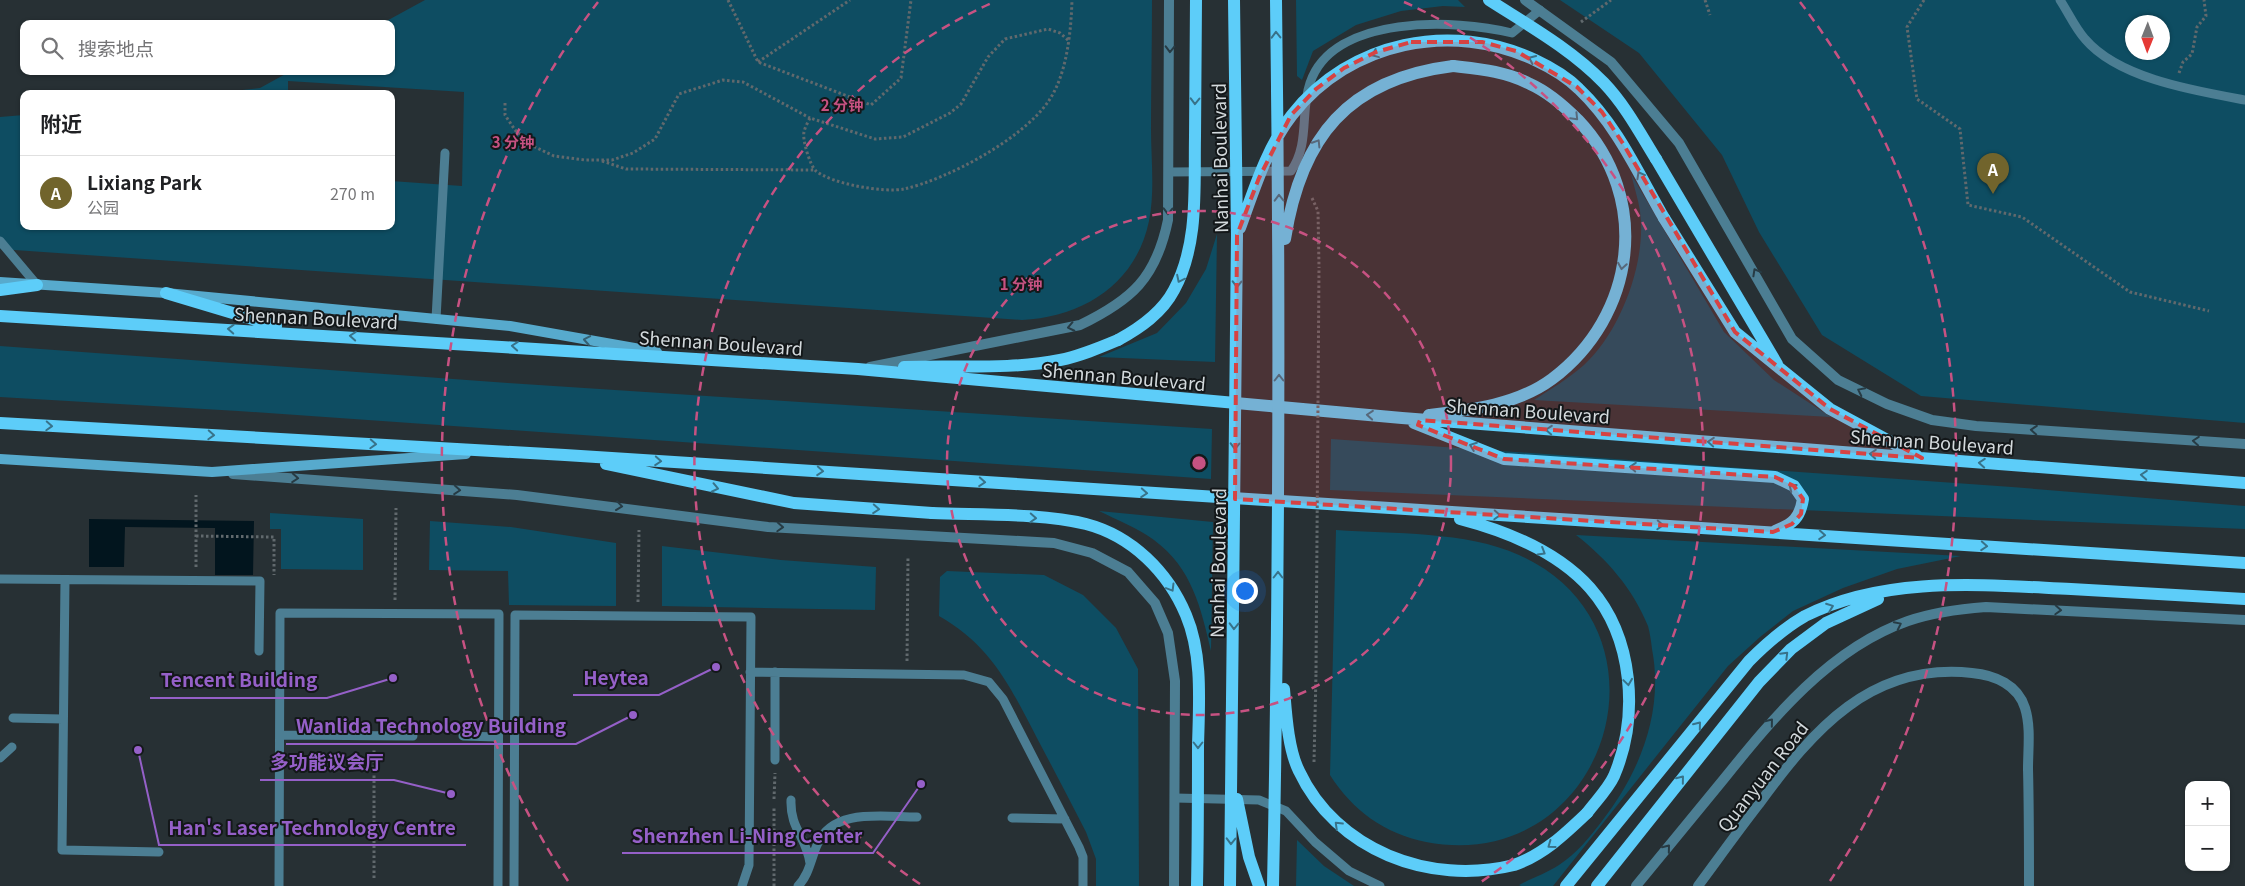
<!DOCTYPE html>
<html lang="zh">
<meta charset="utf-8">
<style>
:root{--surface:#fff;--page:#f2f2f2;--text:#202124;--muted:#757577;--line:#e0e0e0;--accent:#71642c}
body{margin:0;font-family:Georgia,"Noto Sans SC",serif;background:var(--page);color:var(--text)}
.controls{position:absolute;right:15px;bottom:15px;display:grid;overflow:hidden;border-radius:10px;box-shadow:0 1px 4px #0004}
.controls button{width:45px;height:45px;display:grid;place-items:center;padding:0;border:0;border-bottom:1px solid var(--line);background:var(--surface);color:var(--text);font:25px sans-serif}
.compass{position:absolute;left:2125px;top:15px;width:45px;height:45px;border-radius:50%;background:var(--surface);box-shadow:0 1px 4px #0004;rotate:181deg}
.you{position:absolute;left:1244px;top:590px;width:18px;height:18px;margin:-12px;border:4px solid #fff;border-radius:50%;background:#1a73e8;box-shadow:0 0 0 8px #1a73e833}
.badge{display:grid;place-items:center;width:32px;height:32px;border-radius:50%;background:var(--accent);color:#fff;font-size:16px;font-weight:700}
.pin{position:absolute;translate:-50% -41px;filter:drop-shadow(0 1px 2px #0008)}
.pin::after{content:'';position:absolute;top:26px;width:18px;height:15px;background:inherit;clip-path:polygon(0 0,100% 0,50% 100%)}
.list{margin:0;padding:0;list-style:none}
h2{display:flex;justify-content:space-between;align-items:center;height:65px;margin:0;padding:0 20px;font-size:21px}
h2 small{font-size:16px;font-weight:400;color:var(--muted)}
.list li{display:grid;grid-template-columns:32px 1fr auto;gap:15px;align-items:center;box-sizing:border-box;height:75px;padding:0 20px;border-top:1px solid var(--line)}
.list b{display:block;font-size:19px;white-space:nowrap}
.list p{margin:0;font-size:16px;white-space:nowrap;color:var(--muted)}
.list em{font-size:16px;font-style:normal;color:var(--muted)}
.icon{flex:none;width:28px;height:28px;fill:none;stroke:currentColor;stroke-width:2;stroke-linecap:round;stroke-linejoin:round}
.map{position:relative;flex:none;width:2245px;height:886px;overflow:hidden}
.search{position:absolute;background:var(--surface);box-shadow:0 1px 4px #0004;left:20px;top:20px;width:375px;height:55px;display:flex;align-items:center;gap:12px;box-sizing:border-box;padding:0 18px;border-radius:10px;color:var(--muted);font-size:19px}
.panel{position:absolute;background:var(--surface);box-shadow:0 1px 4px #0004;left:20px;top:90px;width:375px;height:140px;border-radius:10px}
.map>svg:first-child{display:block}
.green{fill:#0e4d62;fill-rule:evenodd}
.water{fill:#02151e}
.lines{fill:none;stroke-linecap:round;stroke-linejoin:round}
.path{stroke:#61696d;stroke-width:3;stroke-dasharray:2.5 2.5;stroke-linecap:butt}
.lane{stroke:#4c7e93;stroke-width:9}
.street{stroke:#4c7e93;stroke-width:10}
.secondary{stroke:#57aacd;stroke-width:10}
.primary{stroke:#5dcdf9;stroke-width:12}
.path-bridge{stroke:#61696d;stroke-width:3;stroke-dasharray:2.5 2.5;stroke-linecap:butt}
.primary-bridge{stroke:#5dcdf9;stroke-width:12}
.oneway{stroke:#387289}
.oneway2{stroke:#273b44}
.oneway3{stroke:#356073}
.marked{fill:#d64343;fill-opacity:0.2;stroke:#d64343;stroke-width:4;stroke-dasharray:10 6;stroke-linejoin:round}
.ring{fill:none;stroke:#c75282;stroke-width:2.5;stroke-dasharray:9 6}
.labels{text-anchor:middle;dominant-baseline:central;stroke-width:4;stroke-linejoin:round;paint-order:stroke}
.street-label{font-size:18px;fill:#d3d9dc;stroke:#131719}
.centre{fill:#c75282;stroke:#131719;stroke-width:2.5}
.ring-label{font-size:15px;text-anchor:middle;font-weight:bold;fill:#c75282;stroke:#131719;stroke-width:4;stroke-linejoin:round;paint-order:stroke}
.leader{fill:none;stroke:#9560c8;stroke-width:2}
.callout-dot{fill:#9560c8;stroke:#131719;stroke-width:2}
.callout-label{font-size:19px;text-anchor:middle;font-weight:bold;fill:#9560c8;stroke:#131719;stroke-width:4;stroke-linejoin:round;paint-order:stroke}
</style>
<div class="map">
<svg width="2245" height="886" viewBox="0 0 2245 886">
<rect width="100%" height="100%" fill="#273034"/>
<path class="green" d="M425,0H1152C1152,43 1151,86 1151,129C1151,159 1155,191 1149,221C1136,284 1083,317 1022,320L0,249V117L24,115V226H391V181L462,186L464,92L288,81V94H206L260,88L291,71H391V24H381Z
M1296,0H1458L1465,7L1443,6L1401,11L1356,25L1313,51L1302,80L1297,76Z
M1560,0H2245V423L1921,396L1822,335L1759,232L1722,155L1639,53ZM2132,22H2162V52H2132Z
M1631,174L1724,332L1774,380L1831,417L1534,400C1551,389 1568,379 1584,365C1621,331 1647,261 1640,211C1638,199 1634,186 1631,174Z
M1217,234L1215,362L1099,357L1157,333L1186,303L1206,269Z
M0,346L508,383L1212,429L1211,479L238,411L0,397Z
M1331,439L2012,487L2245,506V529L1330,490Z
M1099,511L1213,522L1211,651C1201,608 1192,568 1154,540C1138,528 1117,520 1099,511Z
M270,513L363,519V570L281,569V529H270Z
M430,521L511,527L616,543V606L509,605L508,571L429,570Z
M1336,530C1393,534 1466,531 1519,555C1684,629 1606,876 1426,842C1385,834 1352,810 1330,775Z
M1576,535L1961,556L1897,569L1843,588L1793,611L1760,637L1728,666L1553,886H1521L1519,885C1532,878 1547,873 1559,865C1576,854 1590,837 1602,821C1640,772 1664,712 1652,649C1651,641 1650,633 1648,626C1633,589 1607,559 1576,535Z
M662,546L781,560L876,567L875,610L662,606Z
M947,571L1044,575L1083,595L1116,628L1138,669L1139,886H1096V859L1086,832C1070,801 1054,770 1038,740C1011,688 992,646 939,616L940,577Z
M1297,840L1324,866L1354,886H1296Z"/>
<path class="water" d="M89,519L254,521L253,575H215V528L125,527L124,567H89Z"/>
<g class="lines">
<path class="path" d="M728,0L758,62L871,105L901,78L911,0
M1705,0L1710,15
M1924,0L1907,27L1917,99L1960,129L1968,205L2022,217L2130,292L2209,311
M1581,22L1611,0
M1068,40L1060,33L1048,29L1005,39L988,57L961,104L950,113L903,137L875,139L810,118C808,122 805,127 804,132C802,139 810,166 816,171C832,184 884,193 904,189C948,179 1021,140 1048,102C1067,75 1071,32 1072,0
M758,62L850,0
M2179,73L2183,62L2192,54L2197,27L2206,16L2204,0
M505,103V115L515,130L535,147L554,156L585,160H612L633,153L655,139L679,94L723,80L743,82L810,118
M602,161L626,169L815,170
M1312,198L1318,211L1319,267
M196,536L274,537V575
M196,567V495
M395,600L396,508
M638,602L639,530
M907,661L908,556
M1314,762L1316,673
M774,799L775,773
M374,878V749
M774,886V806"/>
<path class="lane" d="M2060,0C2068,12 2075,28 2085,39C2119,79 2196,91 2245,100
M1169,172L1291,171C1310,144 1300,112 1310,83C1333,14 1456,19 1512,33L1540,10
M0,241L37,285
M436,319L445,153
M0,579L260,581L259,651
M65,580L62,850L159,852
M750,672L964,675L989,682L1003,699L1079,847L1083,857V886
M13,718L63,719
M280,735L413,736
M463,736L498,737
M0,758L12,747
M775,760V672
M1175,798L1259,800L1286,811L1315,842L1349,871L1380,886
M791,800C790,829 806,836 810,863
M1012,818L1065,819
M279,886L280,613L499,614L498,886
M514,886L515,615L751,617L749,865L742,886
M798,886C809,875 811,859 817,845C832,807 884,817 917,817"/>
<path class="street" d="M1525,0L1611,62L1679,143L1792,339L1838,380L1887,404L1932,420L1976,426L2245,444
M870,367L1080,325C1132,300 1156,278 1168,220L1169,0
M233,474L517,495L768,527L1054,543L1092,553L1128,572L1155,603L1168,633L1175,681L1174,886
M1636,886C1665,851 1694,815 1723,780C1773,718 1830,648 1908,621C1934,612 1959,609 1986,607L2245,620
M1698,886C1718,859 1738,831 1759,804C1813,730 1871,662 1972,673C1995,675 2018,685 2025,708C2031,727 2028,749 2028,769C2029,808 2029,847 2029,886"/>
<path class="secondary" d="M0,282L166,293L510,326L657,352
M0,459L212,472L466,454"/>
<path class="primary" d="M1656,159L1777,364
M1664,218L1735,332L1830,409L1917,456
M0,290L37,285
M166,293L276,326
M0,316L858,369L1402,418L2245,483
M904,367C955,365 1010,370 1060,360C1080,356 1099,348 1118,340
M1429,415C1471,410 1517,405 1552,379C1636,316 1652,198 1578,120C1564,106 1548,92 1530,84C1505,71 1479,69 1453,66
M0,423L565,455L2245,563
M1414,423L1504,459L1775,477L1794,486L1803,499C1800,518 1793,524 1775,531
M606,464L794,503L932,513
M1460,519C1506,531 1558,552 1590,588C1634,638 1639,717 1614,776C1608,789 1596,801 1587,813
M1566,886L1749,661C1766,644 1784,628 1805,616C1886,575 1984,585 2071,589C2129,592 2187,596 2245,599
M1597,886L1759,682L1791,649L1826,623L1878,599"/>
<path class="path-bridge" d="M1316,673L1319,267"/>
<path class="primary-bridge" d="M1489,0C1528,25 1571,49 1604,83C1625,105 1640,133 1656,159
M1240,228C1254,190 1267,147 1292,115C1350,41 1452,21 1535,60C1550,67 1567,77 1579,89C1617,125 1638,173 1664,218
M1285,239C1301,137 1348,79 1453,66
M1118,340C1140,328 1162,313 1174,290C1199,244 1194,188 1195,137C1195,91 1196,46 1196,0
M932,513C978,515 1043,513 1086,524C1132,536 1168,572 1186,615C1203,655 1199,704 1198,746C1198,793 1198,839 1197,886
M1284,689C1286,713 1288,749 1299,771C1336,850 1429,886 1514,865C1543,855 1565,834 1587,813
M1237,799L1249,857L1259,886
M1230,886L1237,235L1234,0
M1273,886C1279,591 1280,295 1276,0"/>
</g>
<defs><path id="oneway-chevron" d="M-2-3.5L2.5 0L-2 3.5" fill="none" stroke-width="1.6" stroke-linecap="round" stroke-linejoin="round" transform="scale(1.25)"/></defs>
<g class="oneway">
<use href="#oneway-chevron" transform="translate(1276 35) rotate(-91)"/>
<use href="#oneway-chevron" transform="translate(1375 54) rotate(158)"/>
<use href="#oneway-chevron" transform="translate(1532 59) rotate(-155)"/>
<use href="#oneway-chevron" transform="translate(1195 101) rotate(91)"/>
<use href="#oneway-chevron" transform="translate(1575 117) rotate(46)"/>
<use href="#oneway-chevron" transform="translate(1317 143) rotate(-58)"/>
<use href="#oneway-chevron" transform="translate(1640 175) rotate(-119)"/>
<use href="#oneway-chevron" transform="translate(1279 198) rotate(-91)"/>
<use href="#oneway-chevron" transform="translate(1622 266) rotate(99)"/>
<use href="#oneway-chevron" transform="translate(1180 279) rotate(116)"/>
<use href="#oneway-chevron" transform="translate(1237 284) rotate(91)"/>
<use href="#oneway-chevron" transform="translate(231 329) rotate(-177)"/>
<use href="#oneway-chevron" transform="translate(353 336) rotate(-176)"/>
<use href="#oneway-chevron" transform="translate(515 346) rotate(-176)"/>
<use href="#oneway-chevron" transform="translate(1279 378) rotate(-90)"/>
<use href="#oneway-chevron" transform="translate(1370 415) rotate(-175)"/>
<use href="#oneway-chevron" transform="translate(49 426) rotate(3)"/>
<use href="#oneway-chevron" transform="translate(1549 430) rotate(-176)"/>
<use href="#oneway-chevron" transform="translate(211 435) rotate(3)"/>
<use href="#oneway-chevron" transform="translate(1711 442) rotate(-176)"/>
<use href="#oneway-chevron" transform="translate(373 444) rotate(3)"/>
<use href="#oneway-chevron" transform="translate(1235 446) rotate(91)"/>
<use href="#oneway-chevron" transform="translate(1473 446) rotate(-159)"/>
<use href="#oneway-chevron" transform="translate(1873 454) rotate(-176)"/>
<use href="#oneway-chevron" transform="translate(658 461) rotate(4)"/>
<use href="#oneway-chevron" transform="translate(1982 463) rotate(-176)"/>
<use href="#oneway-chevron" transform="translate(1633 467) rotate(-176)"/>
<use href="#oneway-chevron" transform="translate(820 471) rotate(4)"/>
<use href="#oneway-chevron" transform="translate(2144 475) rotate(-176)"/>
<use href="#oneway-chevron" transform="translate(982 482) rotate(4)"/>
<use href="#oneway-chevron" transform="translate(1792 487) rotate(-142)"/>
<use href="#oneway-chevron" transform="translate(715 488) rotate(12)"/>
<use href="#oneway-chevron" transform="translate(1144 493) rotate(4)"/>
<use href="#oneway-chevron" transform="translate(876 509) rotate(4)"/>
<use href="#oneway-chevron" transform="translate(1497 515) rotate(3)"/>
<use href="#oneway-chevron" transform="translate(1033 518) rotate(3)"/>
<use href="#oneway-chevron" transform="translate(1660 525) rotate(3)"/>
<use href="#oneway-chevron" transform="translate(1822 535) rotate(4)"/>
<use href="#oneway-chevron" transform="translate(1984 546) rotate(4)"/>
<use href="#oneway-chevron" transform="translate(1542 552) rotate(31)"/>
<use href="#oneway-chevron" transform="translate(1278 575) rotate(-90)"/>
<use href="#oneway-chevron" transform="translate(1171 588) rotate(59)"/>
<use href="#oneway-chevron" transform="translate(1830 607) rotate(-21)"/>
<use href="#oneway-chevron" transform="translate(1234 626) rotate(91)"/>
<use href="#oneway-chevron" transform="translate(1785 655) rotate(-45)"/>
<use href="#oneway-chevron" transform="translate(1628 682) rotate(82)"/>
<use href="#oneway-chevron" transform="translate(1698 725) rotate(-51)"/>
<use href="#oneway-chevron" transform="translate(1198 745) rotate(90)"/>
<use href="#oneway-chevron" transform="translate(1681 779) rotate(-51)"/>
<use href="#oneway-chevron" transform="translate(1338 825) rotate(-136)"/>
<use href="#oneway-chevron" transform="translate(1231 841) rotate(91)"/>
<use href="#oneway-chevron" transform="translate(1551 845) rotate(144)"/>
</g>
<g class="oneway2">
<use href="#oneway-chevron" transform="translate(1170 49) rotate(91)"/>
<use href="#oneway-chevron" transform="translate(1168 211) rotate(91)"/>
<use href="#oneway-chevron" transform="translate(1756 272) rotate(-119)"/>
<use href="#oneway-chevron" transform="translate(1071 327) rotate(168)"/>
<use href="#oneway-chevron" transform="translate(1861 391) rotate(-154)"/>
<use href="#oneway-chevron" transform="translate(2034 430) rotate(-176)"/>
<use href="#oneway-chevron" transform="translate(2196 441) rotate(-176)"/>
<use href="#oneway-chevron" transform="translate(295 478) rotate(4)"/>
<use href="#oneway-chevron" transform="translate(457 490) rotate(4)"/>
<use href="#oneway-chevron" transform="translate(619 506) rotate(7)"/>
<use href="#oneway-chevron" transform="translate(780 527) rotate(3)"/>
<use href="#oneway-chevron" transform="translate(2058 610) rotate(3)"/>
<use href="#oneway-chevron" transform="translate(1898 625) rotate(-26)"/>
<use href="#oneway-chevron" transform="translate(1770 722) rotate(-51)"/>
<use href="#oneway-chevron" transform="translate(1667 848) rotate(-51)"/>
</g>
<use class="oneway3" href="#oneway-chevron" transform="translate(587 340) rotate(-170)"/>
<path class="marked" d="M1411,42H1482L1516,51L1577,87L1602,112L1622,142L1735,332L1830,409L1922,458L1420,420L1418,425L1504,459L1775,477L1794,486L1803,499L1801,514L1792,524L1773,532L1235,499L1237,235L1259,178L1291,115L1316,89L1344,68L1376,52Z"/>
<g class="ring">
<circle cx="1199" cy="463" r="252"/>
<path d="M920 884A505 505 0 0 1 994 2M1404 2A505 505 0 0 1 1478 884"/>
<path d="M568 881A757 757 0 0 1 598 2M1800 2A757 757 0 0 1 1830 881"/>
</g>
<g class="labels">
<g class="street-label">
<text transform="translate(1219 158) rotate(-91)">Nanhai Boulevard</text>
<text transform="translate(316 317) rotate(3)">Shennan Boulevard</text>
<text transform="translate(721 342) rotate(4)">Shennan Boulevard</text>
<text transform="translate(1124 376) rotate(5)">Shennan Boulevard</text>
<text transform="translate(1528 410) rotate(4)">Shennan Boulevard</text>
<text transform="translate(1932 441) rotate(4)">Shennan Boulevard</text>
<text transform="translate(1217 563) rotate(-89)">Nanhai Boulevard</text>
<text transform="translate(1762 776) rotate(-52)">Quanyuan Road</text>
</g>
</g>
<circle cx="1199" cy="463" r="8" class="centre"/>
<g class="ring-label">
<text x="842" y="111">2 分钟</text>
<text x="513" y="148">3 分钟</text>
<text x="1021" y="290">1 分钟</text>
</g>
<path class="leader" d="M716 667L659 695H573M393 678L327 698H150M633 715L576 744H286M451 794L394 780H260M138 750L159 845H466M921 784L873 853H622"/>
<g class="callout-dot">
<circle cx="716" cy="667" r="5"/>
<circle cx="393" cy="678" r="5"/>
<circle cx="633" cy="715" r="5"/>
<circle cx="451" cy="794" r="5"/>
<circle cx="138" cy="750" r="5"/>
<circle cx="921" cy="784" r="5"/>
</g>
<g class="callout-label">
<text x="616" y="685">Heytea</text>
<text x="239" y="687">Tencent Building</text>
<text x="431" y="733">Wanlida Technology Building</text>
<text x="327" y="769">多功能议会厅</text>
<text x="312" y="835">Han's Laser Technology Centre</text>
<text x="747" y="843">Shenzhen Li-Ning Center</text>
</g>
</svg>
<div class="controls">
<button>+</button>
<button>−</button>
</div>
<svg class="compass" viewBox="-18 -18 36 36"><path d="M0-13l5 13h-10z" fill="#e53935"/><path d="M0 13l5-13h-10z" fill="#757577"/></svg>
<div class="you"></div>
<div class="pin badge" style="left:1993px;top:194px">A</div>
<div class="search"><svg class="icon" aria-label="search" viewBox="0 0 24 24"><circle cx="10" cy="10" r="6"/><path d="M15 15l6 6"/></svg>搜索地点</div>
<section class="panel">
<h2>附近<small></small></h2>
<ul class="list">
<li><span class="badge">A</span><div><b>Lixiang Park</b><p>公园</p></div><em>270 m</em></li>
</ul>
</section>
</div>
